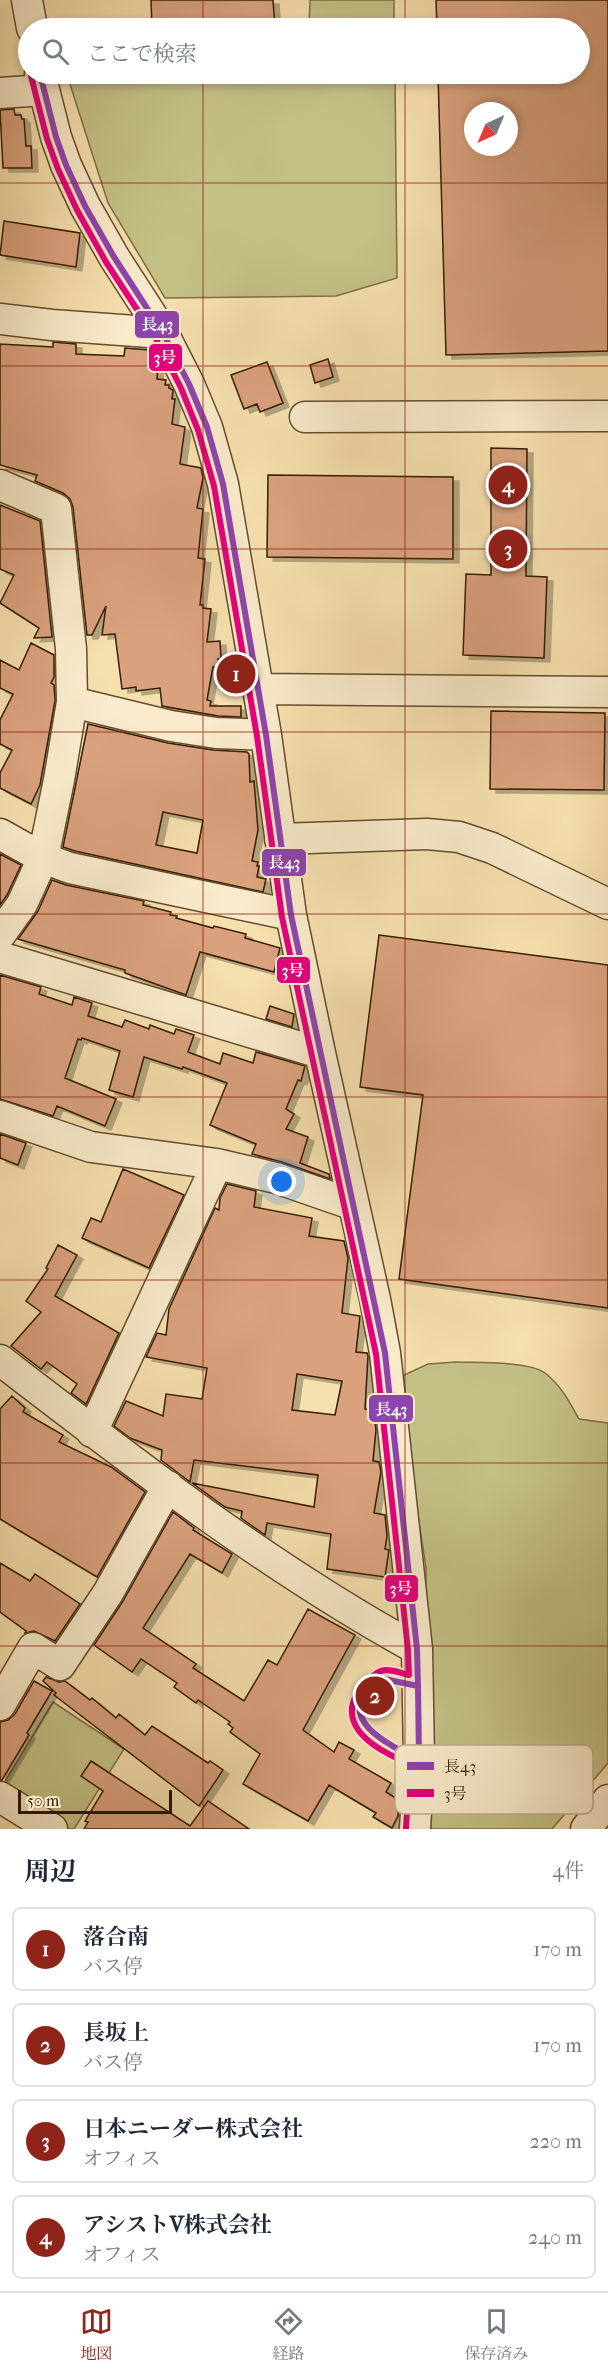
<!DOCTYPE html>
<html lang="ja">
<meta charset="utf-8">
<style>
:root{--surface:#fff;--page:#f6f6f7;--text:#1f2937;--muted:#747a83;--line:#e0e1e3;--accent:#8f2418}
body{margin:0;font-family:"IM FELL French Canon","Noto Serif JP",serif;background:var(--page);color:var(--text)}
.compass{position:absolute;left:464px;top:102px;width:54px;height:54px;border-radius:50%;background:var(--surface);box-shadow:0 3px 9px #0003;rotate:224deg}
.scale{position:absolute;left:18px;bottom:15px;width:154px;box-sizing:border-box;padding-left:6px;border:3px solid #341b03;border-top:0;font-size:16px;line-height:21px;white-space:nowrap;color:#341b03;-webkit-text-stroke:4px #f8eaca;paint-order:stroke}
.you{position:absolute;left:282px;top:1182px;width:21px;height:21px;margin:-15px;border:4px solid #fff;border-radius:50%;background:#1a73e8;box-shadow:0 0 0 9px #1a73e833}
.badge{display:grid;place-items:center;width:39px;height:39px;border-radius:50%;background:var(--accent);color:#fff;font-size:20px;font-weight:700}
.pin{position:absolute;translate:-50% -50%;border:3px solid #fff;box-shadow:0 2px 6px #0006}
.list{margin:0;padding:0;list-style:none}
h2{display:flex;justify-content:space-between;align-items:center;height:78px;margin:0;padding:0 24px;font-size:26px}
h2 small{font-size:20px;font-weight:400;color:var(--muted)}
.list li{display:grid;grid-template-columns:39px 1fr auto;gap:18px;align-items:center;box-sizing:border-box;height:84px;margin:0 12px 12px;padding:0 12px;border:2px solid var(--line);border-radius:9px}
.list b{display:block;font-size:22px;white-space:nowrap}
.list p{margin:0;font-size:20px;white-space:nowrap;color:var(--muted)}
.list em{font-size:20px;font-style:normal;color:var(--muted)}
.icon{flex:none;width:33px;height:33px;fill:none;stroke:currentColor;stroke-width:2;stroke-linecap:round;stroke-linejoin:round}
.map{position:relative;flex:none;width:608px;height:1829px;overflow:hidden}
.search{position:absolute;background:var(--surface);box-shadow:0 3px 9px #0003;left:18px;right:18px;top:18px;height:66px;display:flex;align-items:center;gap:15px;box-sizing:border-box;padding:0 21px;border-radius:33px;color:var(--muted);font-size:22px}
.sheet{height:462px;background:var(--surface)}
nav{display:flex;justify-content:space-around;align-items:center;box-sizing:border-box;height:84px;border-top:2px solid var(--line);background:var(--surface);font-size:16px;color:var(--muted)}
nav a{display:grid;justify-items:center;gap:3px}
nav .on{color:var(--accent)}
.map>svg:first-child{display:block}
.green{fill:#c3c085;stroke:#7c6e44;stroke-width:1.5}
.building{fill:#d9a17d;stroke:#341b03;stroke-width:1.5;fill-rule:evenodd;filter:url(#shadow)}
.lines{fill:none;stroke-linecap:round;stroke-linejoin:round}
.minor-casing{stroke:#644c2e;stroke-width:33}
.minor{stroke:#f8eaca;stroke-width:30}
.bus-1-casing{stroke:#f8eaca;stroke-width:10}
.bus-2-casing{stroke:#f8eaca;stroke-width:10}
.bus-1{stroke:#8e44ad;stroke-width:6}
.bus-2{stroke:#e5007d;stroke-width:6}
.grid{fill:none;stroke:#8f2418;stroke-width:1.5;stroke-opacity:0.55}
.key{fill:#f8eaca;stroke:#bdac8e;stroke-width:1.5}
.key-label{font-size:16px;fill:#341b03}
.line-badge{stroke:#f8eaca;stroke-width:2}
.badge-label{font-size:16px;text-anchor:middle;font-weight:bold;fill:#fff}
</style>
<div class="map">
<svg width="608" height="1829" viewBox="0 0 608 1829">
<defs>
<filter id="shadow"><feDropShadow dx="6" dy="4" stdDeviation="0" flood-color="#0004"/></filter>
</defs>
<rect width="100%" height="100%" fill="#f5dfad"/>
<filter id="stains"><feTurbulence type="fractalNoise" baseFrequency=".00333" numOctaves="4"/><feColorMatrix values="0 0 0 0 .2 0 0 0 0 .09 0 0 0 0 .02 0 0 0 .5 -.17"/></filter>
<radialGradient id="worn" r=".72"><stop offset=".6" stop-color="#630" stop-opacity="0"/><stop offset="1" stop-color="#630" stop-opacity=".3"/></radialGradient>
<path class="green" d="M310,0H394V28H309Z
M107,74H395L397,278L336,296L165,298L108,203L68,78Z
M456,1362C478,1363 529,1361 545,1373C561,1385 570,1403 579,1419L608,1423V1763L552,1829H425L426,1568L402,1411V1376L428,1364Z
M53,1702L124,1749L74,1829H69L1,1788Z"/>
<path class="building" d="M151,0H273L275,28H152Z
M436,0H608V351L446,355L438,74H579V28H437ZM473,111H509V147H473Z
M14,109L15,115H21L22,119H24L26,146H31L32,168H3L0,110Z
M4,221L80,233L76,267L0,255Z
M53,342L76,344V354L124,356L125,348L150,350V354H154L153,364H158L157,379L166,380L165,385H169V388L173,390L172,399H175L172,424L185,427L180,464L201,468L203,478L197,508L203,509L198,558L205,559L200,605H203V608L211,609L207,642L220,641L221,659H218L219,667H213L207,700L211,701L210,706H241V717L218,716L162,706L160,688L136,691V687L122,689L115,634L102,635L106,606L92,635H87L73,507L70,499L63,493L35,481L37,475L0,465V344L53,347Z
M328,359L333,377L315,383L310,365Z
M267,362L283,403L260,412L257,404L244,409L231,375Z
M491,448L527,449L526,576L547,577L544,658L463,655L466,574L491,575Z
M268,475L453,477V559L267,557Z
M0,505L40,521L52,637L34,638L39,628L0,603L14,575L0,569Z
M31,643L54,655V677L51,683L54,685L55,701L40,785L31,804L0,788V773L12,750L0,744V720L13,694L0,688V660L19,670Z
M491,711L605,713L604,790L490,789Z
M88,724L168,743L213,750L247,752L249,754L250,782L254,781L258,830L252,861L258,862L257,866H259L257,877L266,879L263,892L75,851L63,847ZM163,812L203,820L197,853L156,845Z
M0,854L21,865L7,895L0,905Z
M52,880L66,885L144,901L143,905L171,912L170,915L177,916L176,918L213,928L214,926L246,934L245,938L280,948L274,972L200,952L186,995L125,973V970L18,939L38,911Z
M379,935L608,965V1308L399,1279L423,1095L360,1087Z
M0,975L41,987L39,994L72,1005L74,997L92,1003L88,1016L122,1027L125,1020L149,1029L150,1025L174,1034L176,1029L194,1035L188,1052L220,1064L223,1053L253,1063L256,1052L305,1066L301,1081L298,1080L286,1109L294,1114L286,1129L308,1137L300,1163L329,1174L330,1179L282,1162L252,1154L256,1144L210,1125L227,1083L183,1067L182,1069L144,1057L133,1097L109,1090L120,1051L82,1038L81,1040L78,1039L65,1078L116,1099L105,1126L57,1106L53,1116L0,1099Z
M270,1006L294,1014L292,1027L266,1019Z
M0,1134L26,1143L18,1165L0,1158Z
M123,1169L184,1195L149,1268L82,1238L91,1218L101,1222Z
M227,1184L256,1191L254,1207L312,1218L309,1236L344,1241L348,1258L342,1313L360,1316L356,1352L367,1353L368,1356L365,1409L374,1411L376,1430L373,1461L379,1462L381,1472L374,1513L385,1515L387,1536L385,1549L389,1550L385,1577L327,1569L331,1534L267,1523L265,1535L241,1518L242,1511L225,1507L192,1483L314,1507L318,1475L194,1460L190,1482L161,1460L162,1450L130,1438L114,1426L126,1401L163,1416L166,1394L202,1399L207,1368L146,1357L157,1333L166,1335L169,1309L215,1208L219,1210L220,1198ZM297,1374L342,1381L335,1415L292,1410Z
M58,1245L77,1255L55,1296L119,1333L86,1404L71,1393L77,1384L47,1362L41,1369L11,1346L41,1312L26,1301L48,1269L46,1268Z
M12,1396L25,1408L23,1412L63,1435L59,1442L111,1467L145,1492L97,1577L0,1519V1409Z
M173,1512L194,1528L193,1530L232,1554L222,1573L190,1554L143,1628L196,1664L193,1668L244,1701L268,1660L277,1665L308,1609L355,1635L303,1730L334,1752L339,1742L354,1750L349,1759L391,1783L386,1792L399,1800L398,1816L392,1828L373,1817L376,1813L329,1785L308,1821L243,1784L260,1754L230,1732L233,1728L228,1724L230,1722L198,1700L196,1703L174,1687L177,1683L141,1659L132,1672L94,1645L123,1601Z
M0,1563L30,1581L35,1574L80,1604L55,1641L34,1631L25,1633L26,1631L0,1612Z
M46,1677L59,1682L65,1681L90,1700L92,1698L116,1718L119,1714L145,1735L152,1726L208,1763L210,1761L223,1770L199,1806L54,1695L56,1693L43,1681Z
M34,1681L52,1691L27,1733L29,1735L2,1780H0V1722L8,1720L15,1714Z
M91,1761L190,1826L208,1801L249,1829H84L88,1822L85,1821L103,1791L81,1776Z"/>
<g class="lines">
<g class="minor-casing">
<path id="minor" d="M27,0L32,28
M40,74L56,137L66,165L85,206L114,257L163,333L189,384L207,427L223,484L266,735L291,915L320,1053L375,1299L385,1353L417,1649L419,1760L415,1829
M0,93L43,90
M0,319L52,325L163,333
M305,417L608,416
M0,485L56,509L71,649L72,702L59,780L43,858L22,904L0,935
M258,689L608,692
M72,702L171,726L216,733L266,735
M0,834L43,858L70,868L291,915
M280,839L427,834L459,837L492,848L608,904
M0,957L320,1053
M0,1116L91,1147L217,1164L276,1178L354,1205
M0,1360C134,1463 269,1568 417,1649
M92,1432L217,1164
M0,1705L33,1648L60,1665L108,1593L168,1486
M0,1797L52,1829
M586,1829L608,1800"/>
</g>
<use href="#minor" class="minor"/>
<g class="bus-1-casing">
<path id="bus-1" d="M40,74L56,137L66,165L85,206L114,257L163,333L189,384L207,427L223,484L266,735L291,915L385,1353L417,1649L418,1686
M384,1679L418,1686L419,1760C401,1751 352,1729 361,1703C365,1693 375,1686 384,1679Z"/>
</g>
<g class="bus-2-casing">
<path id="bus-2" d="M31,76L47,139L58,169L77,210L106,262L155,337L181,388L198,430L214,486L257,736L282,917L376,1354L408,1650L409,1675C401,1673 388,1668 381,1671C377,1672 373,1676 370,1679C353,1693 345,1712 359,1731C371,1747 393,1756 410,1765L406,1828"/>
</g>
<use href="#bus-1" class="bus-1"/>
<use href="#bus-2" class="bus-2"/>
</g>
<path class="grid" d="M203,0V28M405,0V28M203,74V1829M405,74V1829M0,183H608M0,366H608M0,549H608M0,732H608M0,914H608M0,1097H608M0,1280H608M0,1463H608M0,1646H608"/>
<rect x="395" y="1745" width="198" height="69" rx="9" class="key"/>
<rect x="407" y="1762" width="27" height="8" fill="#8e44ad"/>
<rect x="407" y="1789" width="27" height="8" fill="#e5007d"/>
<g class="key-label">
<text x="444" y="1772">長43</text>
<text x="444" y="1799">3号</text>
</g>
<g class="line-badge">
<rect x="134" y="310" width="46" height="29" rx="6" fill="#8e44ad"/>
<rect x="148" y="343" width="35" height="29" rx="6" fill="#e5007d"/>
<rect x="261" y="848" width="46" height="29" rx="6" fill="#8e44ad"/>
<rect x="276" y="956" width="35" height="28" rx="6" fill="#e5007d"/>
<rect x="368" y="1394" width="46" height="29" rx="6" fill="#8e44ad"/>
<rect x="384" y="1574" width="35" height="29" rx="6" fill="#e5007d"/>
</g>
<g class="badge-label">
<text x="157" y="330">長43</text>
<text x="165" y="363">3号</text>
<text x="284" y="868">長43</text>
<text x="293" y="976">3号</text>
<text x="391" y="1415">長43</text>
<text x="401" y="1594">3号</text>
</g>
<rect width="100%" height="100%" filter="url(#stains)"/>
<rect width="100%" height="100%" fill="url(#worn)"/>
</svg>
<svg class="compass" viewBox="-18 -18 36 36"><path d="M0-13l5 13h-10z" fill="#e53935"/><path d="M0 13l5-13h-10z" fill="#747a83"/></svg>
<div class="scale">50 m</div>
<div class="you"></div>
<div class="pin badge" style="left:236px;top:674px">1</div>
<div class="pin badge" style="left:375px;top:1696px">2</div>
<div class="pin badge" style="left:508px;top:549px">3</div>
<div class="pin badge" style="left:508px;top:485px">4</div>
<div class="search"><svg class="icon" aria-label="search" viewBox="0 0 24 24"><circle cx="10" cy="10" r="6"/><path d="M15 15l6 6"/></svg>ここで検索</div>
</div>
<section class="sheet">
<h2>周辺<small>4件</small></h2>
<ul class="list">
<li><span class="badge">1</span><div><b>落合南</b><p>バス停</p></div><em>170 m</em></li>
<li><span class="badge">2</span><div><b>長坂上</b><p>バス停</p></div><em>170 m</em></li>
<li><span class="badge">3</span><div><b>日本ニーダー株式会社</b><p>オフィス</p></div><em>220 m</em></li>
<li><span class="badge">4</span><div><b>アシストV株式会社</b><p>オフィス</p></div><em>240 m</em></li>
</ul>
</section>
<nav>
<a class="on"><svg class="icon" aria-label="map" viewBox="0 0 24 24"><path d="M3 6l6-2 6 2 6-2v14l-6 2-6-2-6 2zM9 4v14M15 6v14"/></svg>地図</a>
<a><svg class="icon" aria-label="directions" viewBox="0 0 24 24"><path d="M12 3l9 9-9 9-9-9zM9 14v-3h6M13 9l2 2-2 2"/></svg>経路</a>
<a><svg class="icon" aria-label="saved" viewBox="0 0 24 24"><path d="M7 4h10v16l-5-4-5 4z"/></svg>保存済み</a>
</nav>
